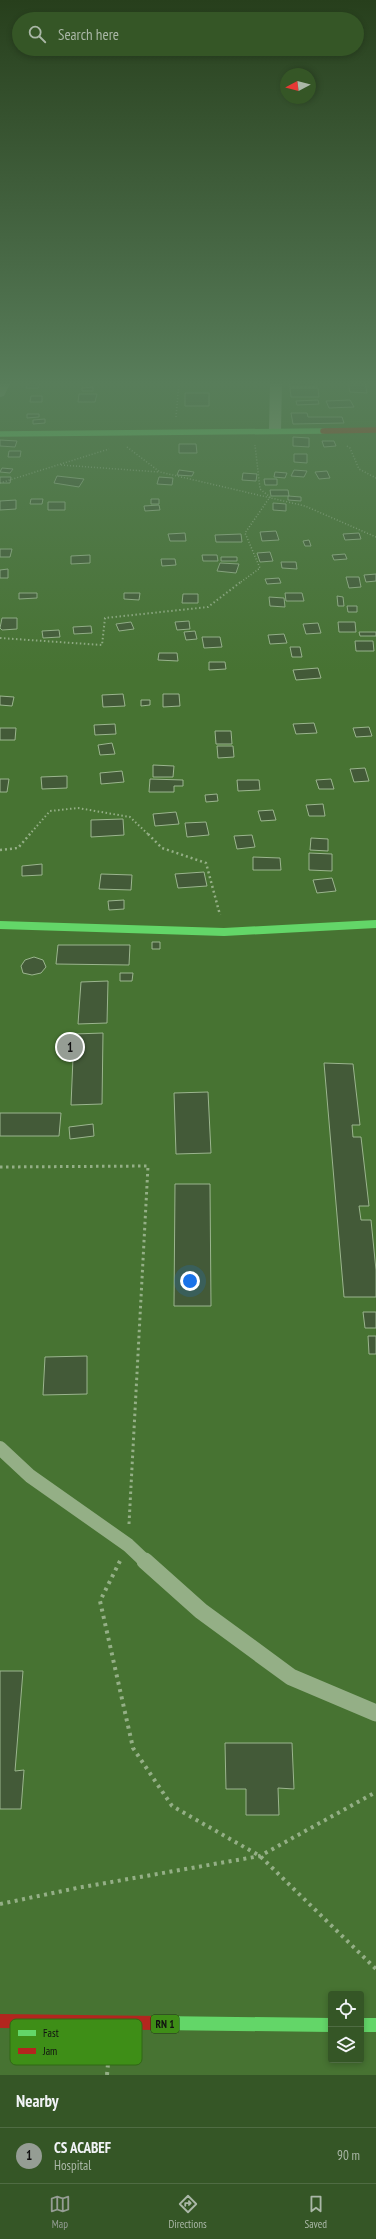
<!DOCTYPE html>
<style>
:root{--surface:#355626;--page:#3d5c2e;--text:#f1f3f6;--muted:#aab7a7;--line:#4f6c43;--accent:#959d94}
body{margin:0;font-family:"PT Sans Narrow",sans-serif;background:var(--page);color:var(--text)}
.controls{position:absolute;right:12px;bottom:12px;display:grid;overflow:hidden;border-radius:4px;box-shadow:0 2px 6px #0003}
.controls button{width:36px;height:36px;display:grid;place-items:center;padding:0;border:0;border-bottom:1px solid var(--line);background:var(--surface);color:var(--text);font:20px sans-serif}
.compass{position:absolute;left:280px;top:68px;width:36px;height:36px;border-radius:50%;background:var(--surface);box-shadow:0 2px 6px #0003;rotate:263deg}
.you{position:absolute;left:190px;top:1281px;width:14px;height:14px;margin:-10px;border:3px solid #fff;border-radius:50%;background:#1a73e8;box-shadow:0 0 0 6px #1a73e833}
.badge{display:grid;place-items:center;width:26px;height:26px;border-radius:50%;background:var(--accent);color:#111;font-size:13px;font-weight:700}
.pin{position:absolute;translate:-50% -50%;border:2px solid #fff;box-shadow:0 1px 4px #0006}
.list{margin:0;padding:0;list-style:none}
h2{display:flex;justify-content:space-between;align-items:center;height:52px;margin:0;padding:0 16px;font-size:17px}
h2 small{font-size:13px;font-weight:400;color:var(--muted)}
.list li{display:grid;grid-template-columns:26px 1fr auto;gap:12px;align-items:center;box-sizing:border-box;height:56px;padding:0 16px;border-top:1px solid var(--line)}
.list b{display:block;font-size:15px;white-space:nowrap}
.list p{margin:0;font-size:13px;white-space:nowrap;color:var(--muted)}
.list em{font-size:13px;font-style:normal;color:var(--muted)}
.icon{flex:none;width:22px;height:22px;fill:none;stroke:currentColor;stroke-width:2;stroke-linecap:round;stroke-linejoin:round}
.map{position:relative;flex:none;width:376px;height:2075px;overflow:hidden}
.search{position:absolute;background:var(--surface);box-shadow:0 2px 6px #0003;left:12px;right:12px;top:12px;height:44px;display:flex;align-items:center;gap:10px;box-sizing:border-box;padding:0 14px;border-radius:22px;color:var(--muted);font-size:15px}
.sheet{height:108px;background:var(--surface)}
nav{display:flex;justify-content:space-around;align-items:center;box-sizing:border-box;height:56px;border-top:1px solid var(--line);background:var(--surface);font-size:11px;color:var(--muted)}
nav a{display:grid;justify-items:center;gap:2px}
nav .on{color:var(--accent)}
.map>svg:first-child{display:block}
.building{fill:#435a38;stroke:#9bb58e}
.lines{fill:none;stroke-linecap:round;stroke-linejoin:round}
.path-far4{stroke:#94af86;stroke-width:1.5;stroke-dasharray:1 2;stroke-linecap:butt}
.path-far3{stroke:#94af86;stroke-width:2;stroke-dasharray:1.5 2.5;stroke-linecap:butt}
.path-far2{stroke:#94af86;stroke-width:2.5;stroke-dasharray:2 3;stroke-linecap:butt}
.path-far1{stroke:#94af86;stroke-width:3;stroke-dasharray:2.5 3.5;stroke-linecap:butt}
.path{stroke:#94af86;stroke-width:4;stroke-dasharray:3 4.5;stroke-linecap:butt}
.lane-far1{stroke:#94af86;stroke-width:14}
.lane{stroke:#94af86;stroke-width:17}
.street{fill:#94af86;fill-rule:evenodd}
.fast-far2{stroke:#63d668;stroke-width:5.5}
.fast-far1{stroke:#63d668;stroke-width:8}
.fast{stroke:#63d668;stroke-width:14}
.jam-far1{stroke:#b3261e;stroke-width:5.5}
.jam{stroke:#b3261e;stroke-width:14}
.labels{text-anchor:middle;dominant-baseline:central;stroke-width:3;stroke-linejoin:round;paint-order:stroke}
.shield{fill:#3e8e17;stroke:#1e3613;stroke-width:1}
.shield-label{font-size:11px;font-weight:bold;fill:#111}
.key{fill:#3e8e17;stroke:#306815;stroke-width:1}
.key-label{font-size:11px;fill:#111}
</style>
<div class="map">
<svg width="376" height="2075" viewBox="0 0 376 2075">
<rect width="100%" height="100%" fill="#477332"/>
<path class="building" d="M28,382L40,383L38,388H26Z
M289,382H316L317,387H290Z
M348,382H365L367,393L350,392Z
M93,387V391H82V388Z
M290,388H318L319,397H291Z
M185,393H209V406H185Z
M79,394H97L95,402H78Z
M31,396H42V402H30Z
M318,400L319,404L297,405L296,401Z
M350,400L354,407L329,408L326,401Z
M291,413H307L308,417H342L344,423L293,424Z
M27,414H39V417L27,418Z
M45,419V423L33,424V420Z
M293,437L309,438V447L293,446Z
M0,441V440L17,441L15,447L0,446Z
M322,441H334L336,446L324,447Z
M179,444H196L197,453H179Z
M9,451H21L20,457H8Z
M294,454H307V463L294,462Z
M2,468L13,469L10,473L0,472Z
M179,470L194,472L192,476L177,475Z
M294,470L307,471L304,477L291,476Z
M327,471L330,478L319,479L315,472Z
M275,472L287,473L285,478L274,477Z
M243,473L257,474L256,481L242,480Z
M57,476L84,479L79,487L54,483Z
M0,477H11L10,483H0Z
M159,477L173,478L172,485L157,484Z
M264,479H277V485H265Z
M270,490H288L289,496H271Z
M288,496L301,497V501L288,500Z
M31,499H43L42,504H30Z
M151,499H159V504H151Z
M16,500V509L0,510V501Z
M48,502H65V510H48Z
M273,503L286,504V511L273,510Z
M159,505L160,510L145,511L144,506Z
M276,531L279,540L262,541L260,532Z
M185,533L186,541H170L168,534Z
M359,533L361,539L345,540L343,534Z
M241,534L242,542H216L215,535Z
M309,540L311,546H305L303,541Z
M0,549H12L10,557H0Z
M270,552L273,561L260,562L257,553Z
M345,554L347,559L334,560L332,555Z
M90,555V563L71,564V556Z
M202,555H217L218,561H203Z
M221,557H237V561H221Z
M161,559H175L176,565L162,566Z
M281,562H296L297,569L282,568Z
M220,563L239,564L236,573L217,571Z
M8,569V578H0V570Z
M376,574V581L366,582L364,575Z
M346,577H359L361,587L349,588Z
M279,578L281,583L267,584L265,579Z
M19,593H37V598L19,599Z
M124,593H140L139,600L124,599Z
M285,593H302L304,601H286Z
M183,594H198V603H182Z
M337,596L343,597L344,606H338Z
M269,597L284,598L285,607L270,606Z
M347,606H357V612H348Z
M2,618H17V629L2,630L0,628Z
M189,621L190,629L177,630L175,622Z
M131,622L134,629L119,631L116,624Z
M338,622H355L356,632H339Z
M318,623L321,633L306,634L303,624Z
M91,626L92,633L74,634L73,627Z
M59,630L60,637L43,638L42,631Z
M195,631L197,639L186,640L184,632Z
M359,632H376V636H360Z
M284,634L287,643L270,644L268,635Z
M202,637H220L222,647L204,648Z
M355,641H373L374,651H356Z
M290,647H300L302,657H292Z
M159,653H177L178,661L158,660Z
M209,662H225L226,669L209,670Z
M318,668L321,678L296,680L293,670Z
M123,694L125,706L103,707L102,695Z
M163,694H179L180,706L163,707Z
M0,696L14,697L12,706L0,705Z
M141,700H150V705L141,706Z
M314,723L317,733L296,734L293,724Z
M115,724L116,734L95,735L94,725Z
M369,727L372,736L356,737L353,728Z
M0,728H16L15,740H0Z
M215,731H231L232,744H216Z
M112,743L115,754L100,755L98,745Z
M217,746H233L234,757L218,758Z
M153,765L174,766L173,777H153Z
M365,768L369,781L354,782L350,769Z
M122,771L124,782L101,784L100,773Z
M67,776V788L42,789L41,777Z
M0,779H9L7,792H0Z
M150,779L183,780V786H174V792H149Z
M331,779L334,789H319L316,780Z
M237,780H259L260,790L238,791Z
M217,794L218,801L206,802L205,795Z
M323,804L325,816H309L306,805Z
M273,810L276,820L261,821L258,811Z
M176,812L179,824L155,826L153,814Z
M123,819L124,835L91,837V820Z
M206,822L209,835L187,837L185,823Z
M252,835L255,847L237,849L234,836Z
M311,838L328,839V851L310,850Z
M309,853L332,854V871L309,870Z
M253,857L280,858L281,870H253Z
M42,864V875L22,876V866Z
M204,872L207,886L178,888L175,874Z
M101,874L132,875L131,890L99,889Z
M332,878L336,891L317,893L313,880Z
M124,900V909L109,910L108,901Z
M152,942H160V949H152Z
M58,945H130L129,965L56,964Z
M34,957L43,960L46,967L41,973L32,975L23,973L21,966L25,960Z
M120,973H133L132,981H120Z
M108,981L107,1023L78,1024L81,982Z
M103,1033L102,1104L71,1105L74,1034Z
M324,1063L353,1064L360,1125H352L353,1137H361L369,1206H359L361,1220H371L376,1270V1297H344Z
M208,1092L211,1153L176,1154L174,1093Z
M0,1113H61L59,1136H0Z
M93,1124L94,1136L70,1139L69,1127Z
M175,1184H210L211,1306H174Z
M363,1312H376V1328H365Z
M368,1336H376V1354H369Z
M87,1356V1394L43,1395L45,1357Z
M0,1671H23L15,1771L24,1770L21,1809H0Z
M225,1743H292L294,1789L278,1788L279,1815H246V1789H226Z"/>
<g class="lines">
<path class="path-far4" d="M176,417L179,382
M347,446L350,448L359,469L376,478
M127,447L160,472L305,506L376,537
M61,465L159,472
M0,483L109,449
M241,582L260,568L245,533L270,497L260,489L255,445"/>
<path class="path-far3" d="M0,638L102,645L105,618L208,607L242,581
M29,835L50,811L78,808L130,817L149,835"/>
<path class="path-far2" d="M148,834L162,848L206,863L220,915
M0,850L18,848L30,834"/>
<path class="path-far1" d="M0,1167L148,1166L129,1524"/>
<path class="path" d="M120,1561L100,1601L133,1748L172,1806L260,1856L376,1969
M0,1904L77,1888L260,1856L376,1792
M107,2075L109,2052"/>
<path class="lane-far1" d="M0,1448L30,1476L128,1545L146,1562"/>
<path class="lane" d="M145,1561L201,1611L291,1677L376,1713"/>
<path class="street" d="M0,382H11L4,396L0,397Z
M270,382H282L281,430L275,434L269,430Z"/>
<path class="fast-far2" d="M0,434L323,431"/>
<path class="fast-far1" d="M0,925L224,932L376,924"/>
<path class="fast" d="M158,2023L331,2025
M361,2025H376"/>
<path class="jam-far1" d="M323,431L376,430"/>
<path class="jam" d="M0,2021L158,2023"/>
</g>
<linearGradient id="sky" x2="0" y2="1"><stop stop-color="#273f1c"/><stop offset="0.57" stop-color="#587d5a"/><stop offset="1" stop-color="#587d5a" stop-opacity="0"/></linearGradient>
<rect width="376" height="672" fill="url(#sky)"/>
<g class="labels">
<rect class="shield" x="151" y="2015" width="28" height="18" rx="3"/>
<g class="shield-label">
<text x="165" y="2024">RN 1</text>
</g>
</g>
<rect x="10" y="2019" width="132" height="46" rx="6" class="key"/>
<rect x="18" y="2030" width="18" height="6" fill="#63d668"/>
<rect x="18" y="2048" width="18" height="6" fill="#b3261e"/>
<g class="key-label">
<text x="43" y="2037">Fast</text>
<text x="43" y="2055">Jam</text>
</g>
</svg>
<div class="controls">
<button><svg class="icon" aria-label="locate" viewBox="0 0 24 24"><circle cx="12" cy="12" r="6"/><path d="M12 2v4M12 18v4M2 12h4M18 12h4"/></svg></button>
<button><svg class="icon" aria-label="layers" viewBox="0 0 24 24"><path d="M12 4l9 5-9 5-9-5zM3 14l9 5 9-5"/></svg></button>
</div>
<svg class="compass" viewBox="-18 -18 36 36"><path d="M0-13l5 13h-10z" fill="#e53935"/><path d="M0 13l5-13h-10z" fill="#aab7a7"/></svg>
<div class="you"></div>
<div class="pin badge" style="left:70px;top:1047px">1</div>
<div class="search"><svg class="icon" aria-label="search" viewBox="0 0 24 24"><circle cx="10" cy="10" r="6"/><path d="M15 15l6 6"/></svg>Search here</div>
</div>
<section class="sheet">
<h2>Nearby<small></small></h2>
<ul class="list">
<li><span class="badge">1</span><div><b>CS ACABEF</b><p>Hospital</p></div><em>90 m</em></li>
</ul>
</section>
<nav>
<a class="on"><svg class="icon" aria-label="map" viewBox="0 0 24 24"><path d="M3 6l6-2 6 2 6-2v14l-6 2-6-2-6 2zM9 4v14M15 6v14"/></svg>Map</a>
<a><svg class="icon" aria-label="directions" viewBox="0 0 24 24"><path d="M12 3l9 9-9 9-9-9zM9 14v-3h6M13 9l2 2-2 2"/></svg>Directions</a>
<a><svg class="icon" aria-label="saved" viewBox="0 0 24 24"><path d="M7 4h10v16l-5-4-5 4z"/></svg>Saved</a>
</nav>
